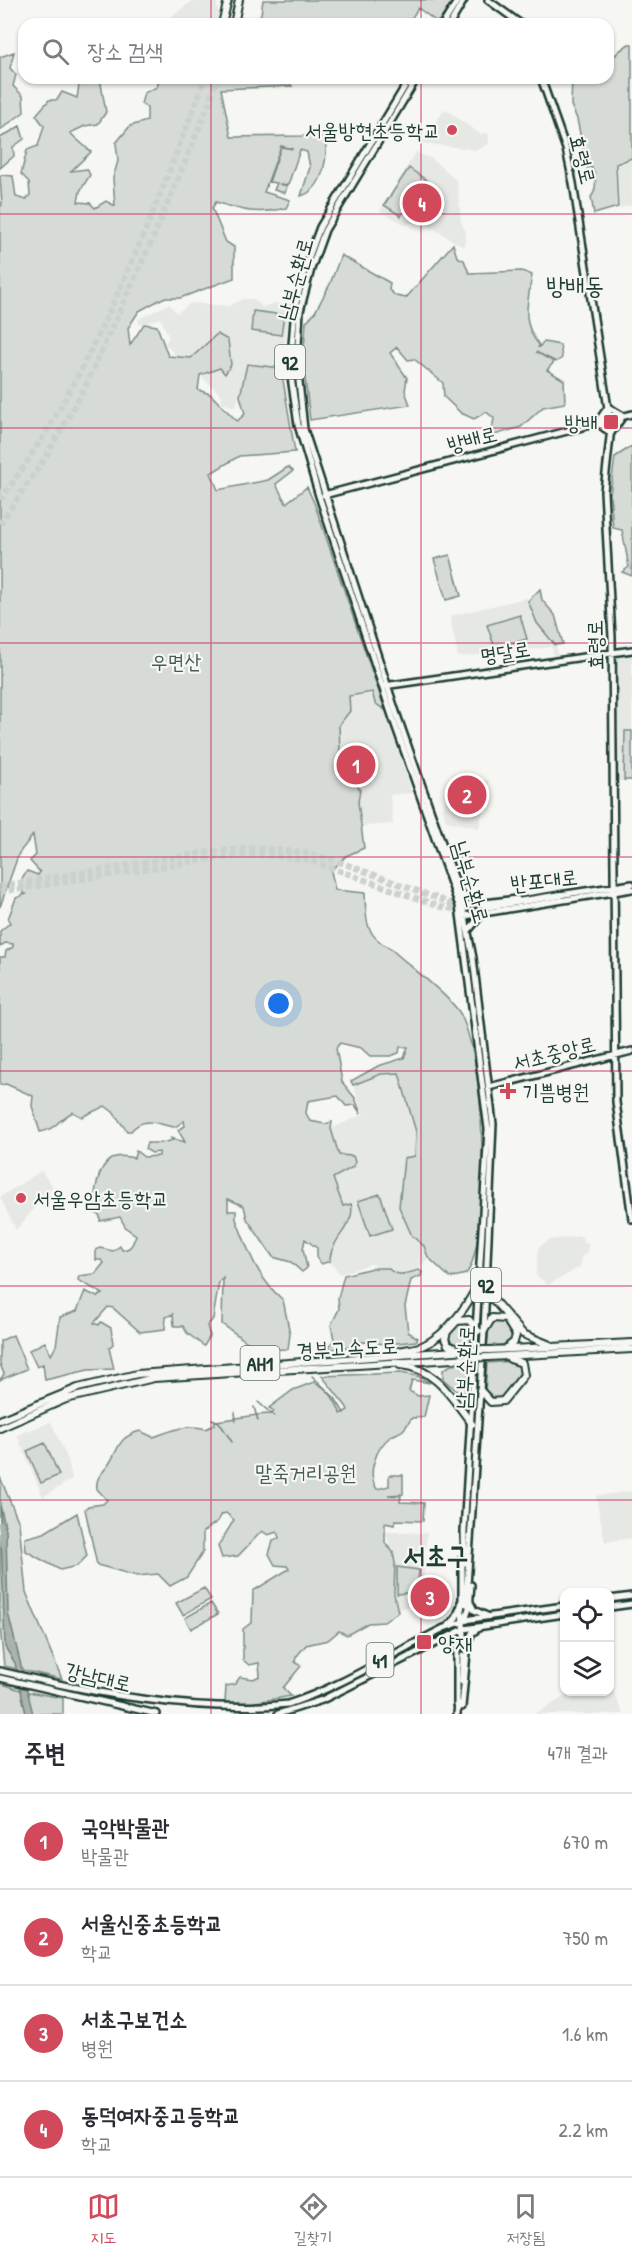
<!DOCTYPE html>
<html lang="ko">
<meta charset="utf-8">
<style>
:root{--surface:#fff;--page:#f7f7f7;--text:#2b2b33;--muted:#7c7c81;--line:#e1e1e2;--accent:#d1495b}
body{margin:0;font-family:"Patrick Hand","Poor Story",sans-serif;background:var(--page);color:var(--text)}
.controls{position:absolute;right:18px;bottom:18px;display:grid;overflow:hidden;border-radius:12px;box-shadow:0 2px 4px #0004}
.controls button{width:54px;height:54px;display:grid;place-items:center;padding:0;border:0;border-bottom:2px solid var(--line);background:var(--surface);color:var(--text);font:30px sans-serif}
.you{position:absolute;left:279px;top:1004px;width:21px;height:21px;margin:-15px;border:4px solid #fff;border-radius:50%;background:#1a73e8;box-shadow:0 0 0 9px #1a73e833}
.badge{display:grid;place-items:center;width:39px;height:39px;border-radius:50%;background:var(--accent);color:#fff;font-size:20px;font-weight:700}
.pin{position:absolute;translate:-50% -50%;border:3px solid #fff;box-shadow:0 2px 6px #0006}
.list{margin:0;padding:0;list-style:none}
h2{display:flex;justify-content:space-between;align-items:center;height:78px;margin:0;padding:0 24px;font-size:26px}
h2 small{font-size:20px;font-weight:400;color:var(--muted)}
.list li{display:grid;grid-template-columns:39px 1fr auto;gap:18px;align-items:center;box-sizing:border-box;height:96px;padding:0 24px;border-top:2px solid var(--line)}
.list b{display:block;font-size:22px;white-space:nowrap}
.list p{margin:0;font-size:20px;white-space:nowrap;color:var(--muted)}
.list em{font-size:20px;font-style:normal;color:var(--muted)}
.icon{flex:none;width:33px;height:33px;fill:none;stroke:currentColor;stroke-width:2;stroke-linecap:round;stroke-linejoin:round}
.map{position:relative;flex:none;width:632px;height:1714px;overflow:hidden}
.search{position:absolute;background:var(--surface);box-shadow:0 2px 4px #0004;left:18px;right:18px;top:18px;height:66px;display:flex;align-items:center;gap:15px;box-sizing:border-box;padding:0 21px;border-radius:18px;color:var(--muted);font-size:22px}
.sheet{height:462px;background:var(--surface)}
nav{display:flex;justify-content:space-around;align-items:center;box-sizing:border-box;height:84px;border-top:2px solid var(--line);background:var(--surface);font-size:16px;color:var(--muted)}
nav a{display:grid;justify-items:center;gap:3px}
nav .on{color:var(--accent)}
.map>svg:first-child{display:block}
.built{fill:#e6e8e4}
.green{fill:#d6dbd6;stroke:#7a8c85;stroke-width:1.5}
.water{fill:#aab3ae;stroke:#72847d;stroke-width:1.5}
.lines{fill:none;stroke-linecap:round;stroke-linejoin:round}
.stream{stroke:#72847d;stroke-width:1.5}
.river{stroke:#aab3ae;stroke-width:4.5}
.major-tunnel{stroke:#cbd1cc;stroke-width:5;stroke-dasharray:5 2.5;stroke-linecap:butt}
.highway-tunnel{stroke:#cbd1cc;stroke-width:6;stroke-dasharray:6 3;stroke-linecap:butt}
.major-casing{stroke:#1f3d34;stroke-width:10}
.highway-casing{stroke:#1f3d34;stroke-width:10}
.major{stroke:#f6f6f2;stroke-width:5}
.highway{stroke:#f6f6f2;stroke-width:6}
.highway-bridge-casing{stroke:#1f3d34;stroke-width:10;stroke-linecap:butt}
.highway-bridge{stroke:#f6f6f2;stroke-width:6}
.grid{fill:none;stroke:#c2185b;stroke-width:1.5;stroke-opacity:0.55}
.poi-dot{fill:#d1495b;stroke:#f6f6f2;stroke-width:2}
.labels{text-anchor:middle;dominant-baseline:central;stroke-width:4.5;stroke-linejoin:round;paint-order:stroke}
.shield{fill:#f6f6f2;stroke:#60746d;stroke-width:1.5}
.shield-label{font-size:20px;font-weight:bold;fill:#1f3d34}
.poi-label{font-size:21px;fill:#1f3d34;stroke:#f6f6f2;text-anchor:start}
.street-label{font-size:21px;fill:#1f3d34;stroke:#f6f6f2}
.park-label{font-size:21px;fill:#445d54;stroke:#f6f6f2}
.quarter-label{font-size:24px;fill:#1f3d34;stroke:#f6f6f2}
.district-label{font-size:27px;font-weight:bold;fill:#1f3d34;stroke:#f6f6f2}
</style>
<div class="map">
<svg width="632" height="1714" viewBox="0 0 632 1714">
<rect width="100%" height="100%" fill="#f6f6f2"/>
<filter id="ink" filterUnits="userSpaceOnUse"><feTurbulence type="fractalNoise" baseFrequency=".0167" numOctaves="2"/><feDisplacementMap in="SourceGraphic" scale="12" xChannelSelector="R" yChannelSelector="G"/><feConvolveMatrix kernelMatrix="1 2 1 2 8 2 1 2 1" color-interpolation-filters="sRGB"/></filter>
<g filter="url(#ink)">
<path class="built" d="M194,0H216L219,15L215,24H172L169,18Z
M445,109L480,134L488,133L489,144L477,150L421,143Z
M416,152L432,159L457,181L461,222L466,231L464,247L419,220L406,225L380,211Z
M632,159V205L620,208L617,165Z
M243,299H254L262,307L276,303L290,306L281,368L247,364L236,407L221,403L222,396L200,375L231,365L177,357L165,343L169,337L160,318L142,325L139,324L138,319L169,304L177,313L191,303L229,306Z
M527,598L537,623L556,647L558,659L554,660L552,647L458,657L450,616Z
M632,654V781H618L617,655Z
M372,692L375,703L385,710L412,793L390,795L393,824L361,826L358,802L360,790L355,782L335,767L340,752L339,725L350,711L349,696Z
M453,774L489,781L479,828L446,821L443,808Z
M399,1073L416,1132L415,1156L404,1159L399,1207L412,1236L424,1246L427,1259L420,1268L400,1274L371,1264L340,1274L330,1261V1252L336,1239L348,1227L353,1210L343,1206L339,1200L333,1178L353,1167L339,1155L331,1129L363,1114L353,1085L381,1074Z
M41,1171L53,1186L16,1230L0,1197Z
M582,1236L584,1243L589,1244L586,1253L582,1256L580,1267L548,1285L536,1275L538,1248L549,1240Z
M51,1422L68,1460L72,1479L43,1497L17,1435Z
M632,1491V1538L605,1542L596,1496Z
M386,1532L427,1533L422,1604L398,1609L395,1594L394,1552L390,1547Z
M610,1683L623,1714H535L573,1692H610Z"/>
<path class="green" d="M263,0H454L448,11L437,22L418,8L408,24H254L261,14Z
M629,44H632V158L616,164L618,207L594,214L591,197C597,190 597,175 591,167L587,168L577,119L571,105L572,78H608C608,60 615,53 629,44Z
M14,52L10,68L16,75L13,86L23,96L24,112L0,130V57Z
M80,78H100L106,112L98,124L85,126L70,133L91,152L71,171L87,169L90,175L80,191L78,202L90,203L95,208L106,201L115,206L113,178L118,161L116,143L130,126L147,121V108L141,104L144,93L157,87L160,78H285L292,86L221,89L231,137L304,136L324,133C329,153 325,189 301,196L310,167L307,152L300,150L288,185L279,184L287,186L285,193L274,190L277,183L269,182L281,147L293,149L281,146L264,192L290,200L286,208C256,215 244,211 216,202L212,208L226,242L234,247V278L180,298H163L139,311L128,328L130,345L144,324L157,326L168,356L191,358L217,334L228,340L231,365L225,374L220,368L200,375L198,390L210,394L237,421L245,414L240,396L247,364L281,368L295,452L239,456L211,473L218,490L268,480L288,467L293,471L276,484L286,503L307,487L315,505L385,710L375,703L372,692L349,696L350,711L339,725L340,752L335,767L355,782L360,790L358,802L364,848L346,856L331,871L335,890L365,893C366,920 364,935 391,949C406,963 453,999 461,1015C470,1034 475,1060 478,1081C483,1116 487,1248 466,1274L450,1278L428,1257L424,1246L412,1236L399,1207L404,1158L415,1156L416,1132L399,1073L381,1074L353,1085L351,1081L378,1066L404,1058L408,1047H400L399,1053L390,1056H370L361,1048L340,1043L336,1048L342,1082L355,1098L361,1114L355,1105L346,1106L338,1096L308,1101L306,1113L310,1121L325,1124L332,1122L331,1129L339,1155L353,1156L355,1162L353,1167L333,1178L343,1206L351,1204C357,1225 330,1238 330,1261L322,1264L317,1259V1248L305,1239L303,1249L307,1268L302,1272L291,1262L273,1257L247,1219L244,1206L228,1199V1211H236V1219C248,1250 257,1278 283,1300L290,1334L288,1349L252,1350L250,1344L222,1324L223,1278L219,1282L213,1319L207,1326L210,1336L204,1346L187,1333L183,1326H174L173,1314L166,1317L165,1329L140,1332L113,1308L108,1307L94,1323L99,1325L101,1322L111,1328L113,1344L109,1348L114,1369L88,1370L45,1380L43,1364L37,1367L29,1350L45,1342L51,1355L56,1346L60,1317L77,1311L85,1291L97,1297L103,1294L78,1280L79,1276L95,1274L104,1263L101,1260H96V1250L100,1248L113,1251L120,1246L122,1250C132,1249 133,1243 136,1235L126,1228L120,1217L100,1221V1216L94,1212C94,1197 96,1168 111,1159C118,1154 127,1157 134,1158L136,1151L144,1157L159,1156V1152L152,1153L145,1149L147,1143H162L173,1140L170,1138L185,1142L178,1130L185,1126L184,1121L175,1127C158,1125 144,1115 131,1131H127L113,1112L105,1106L82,1117L73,1112C60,1118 55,1130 40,1132L32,1106L33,1096L6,1084L0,1085V957H5L6,951L13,947V944L5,943L0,947V931L10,923L8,919L16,898L26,894L23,893L22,879L27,871L38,875L40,872L30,861L36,855L33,835L19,853L0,907V206L2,205L0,177L1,175L13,176L16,197L26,200L30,195L29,182L21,174L27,150L38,146L44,126L36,115L49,100H57L62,92L77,98Z
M20,126L24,139L13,147L14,156L0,168V138Z
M409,168L426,180L401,216L384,205Z
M453,244L457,257L464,260L469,273L522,271L532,275C528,303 520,321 539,345L538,348L544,342L560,345L562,358L556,362L536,352L554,362L547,370L564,380L565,403L543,407L521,427L491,436L494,418L486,412L474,419L461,413L444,397L443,383L414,359L408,360L397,347L390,353L407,378L405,391L410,405L310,420L303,361L306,322L315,312L330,284L341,255L390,283L389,290L396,296L406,298Z
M253,311L284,315L281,335L251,331Z
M632,446V576L622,572L629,567L622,530L613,528L610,494L615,457Z
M450,555L461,596L446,600L434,559Z
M540,589L542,600L555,615L563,644L555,645L537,623L528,601Z
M520,615L527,639L495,648L487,625Z
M625,731H632V780H624Z
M380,1194L392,1229L370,1236L358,1201Z
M372,1268H388C397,1278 407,1273 419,1270L422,1272L421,1276L411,1280L405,1306L408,1332L418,1338L416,1341L388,1344L362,1342L344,1348L328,1349L334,1339L331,1325L339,1309L338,1298L344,1275Z
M502,1318L515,1336L508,1345L487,1346L489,1322Z
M464,1320L474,1328L473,1346L455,1347L449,1344L448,1334L458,1322Z
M13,1335L27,1369L0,1380L4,1374L0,1364V1341Z
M515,1361L521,1365L523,1376L501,1401L495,1402L485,1392L487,1363Z
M472,1363L468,1392L459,1393L443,1379V1370L451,1365Z
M400,1373L418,1376L430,1383L412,1380L409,1391L418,1396L429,1395L424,1417L412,1418C409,1422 406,1427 403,1430C400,1433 394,1434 390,1437C376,1448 366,1474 377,1489L389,1486V1475H403V1494L388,1495L401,1496L400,1502L424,1503L423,1521L395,1520L394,1525L385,1523V1543L393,1552L395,1563L394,1594L398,1612L384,1622L368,1623L347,1635L339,1631L328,1640L306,1645L296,1657L295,1662L301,1666L283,1688L291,1696L244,1704L225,1703L226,1686L235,1684L240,1677L253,1679L260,1676L259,1663L249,1665L243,1660V1629L252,1622L253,1591L289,1569L287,1566L275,1565L269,1554L273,1541L279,1538L277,1532L268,1535L262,1531L238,1556L222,1558L218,1546L234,1520L226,1513L222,1514L218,1521L203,1532V1552L187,1577L170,1586L158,1574L137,1576L101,1566L97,1565L85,1509L88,1506L103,1504L107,1500L97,1489C95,1477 103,1473 109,1464C120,1447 117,1438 140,1431L153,1437C171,1431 187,1423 206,1429L214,1425L215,1421C235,1419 254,1414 272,1414L274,1411L269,1408L293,1390L314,1382C329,1388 335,1400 341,1414L348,1410L346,1406L322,1376Z
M45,1443L59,1475L41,1483L27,1451Z
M0,1477L19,1523L26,1592L62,1679L4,1666L0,1627Z
M77,1513L87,1556L77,1566L60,1570L26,1551L25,1538L44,1533Z
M397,1567L419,1570L417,1592L397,1594Z
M204,1588L211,1599L183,1615L176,1603Z
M211,1603L218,1614L191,1629L185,1618Z
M0,1683L23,1691L63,1698V1714H0Z"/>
<path class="water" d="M0,1505L6,1530L8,1613L33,1714H26L15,1663L5,1647Z"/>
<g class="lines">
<path class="stream" d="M312,1376L335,1398L344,1413
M258,1402L274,1416
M254,1407L258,1421
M235,1412L236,1421
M212,1419L219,1422L232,1442"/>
<path class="river" d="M0,1524L3,1545"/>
<path class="major-tunnel" d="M460,1656L462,1629"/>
<path class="highway-tunnel" d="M0,500C89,382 153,216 205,78
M0,524L45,458L85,387L154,236L209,104L217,78
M0,886L208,852L261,848L312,854L345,864L450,903L468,907H485
M0,892L209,859L260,854L309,860L441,907L465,911"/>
<g class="major-casing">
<path id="major" d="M488,0L521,24
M443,24L458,0
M450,24L464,0
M410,78L320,227L306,265L295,307L290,370L298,425L319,496L393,719L459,906L488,1129L464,1532L465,1563
M417,78L325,230L311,269L300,311L297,362L304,429L396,712L461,897L473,958L493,1124L484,1331L466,1601
M541,78L566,149L573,183L611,428L604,491L612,637L616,1102L632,1219
M608,407L623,416L611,433L597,423Z
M324,495L632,414
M384,686L632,650
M461,894L480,903
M559,895L632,884
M461,906L517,899
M465,916L632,889
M468,931L482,914
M489,1087L632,1051
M462,1558V1602L466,1604L470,1601
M610,1599L632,1596
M461,1602L465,1644
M471,1604L474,1610L487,1616
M610,1607L632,1604
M465,1621L469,1608L471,1585
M449,1625L456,1618L461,1605
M442,1641L452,1642L457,1647V1705
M0,1671C89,1692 197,1714 288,1704C339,1688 395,1652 444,1628L471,1619L564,1606
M0,1678L157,1714
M462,1682L463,1656
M462,1707L468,1642L472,1633L480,1627
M278,1714L322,1700L464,1629L564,1614
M457,1714L458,1703"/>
</g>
<g class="highway-casing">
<path id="highway" d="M222,24L228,0
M234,24L239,0
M485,907L561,895
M485,1290L523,1334L550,1345
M484,1331L492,1318L506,1319L516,1335L514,1342L505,1349
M457,1349L448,1345L445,1339L447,1332L457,1321L469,1320L478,1331
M489,1350L632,1343
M399,1351C407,1349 415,1349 422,1346C448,1335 471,1302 481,1277
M488,1357L632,1349
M400,1365C436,1368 452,1398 472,1424
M480,1390L491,1402L503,1401L524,1375L522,1363L510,1359
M0,1420L78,1388L137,1374L469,1350
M0,1428L66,1399L154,1378L469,1358"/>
</g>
<use href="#major" class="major"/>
<use href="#highway" class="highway"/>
<g class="highway-bridge-casing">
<path id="highway-bridge" d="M469,1350H489
M469,1358L488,1357"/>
</g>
<use href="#highway-bridge" class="highway-bridge"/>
</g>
</g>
<path class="grid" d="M211,0V24M421,0V24M211,78V1714M421,78V1714M0,214H632M0,428H632M0,643H632M0,857H632M0,1071H632M0,1286H632M0,1500H632"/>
<g class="poi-dot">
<circle cx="452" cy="130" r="6"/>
<rect x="603" y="414" width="16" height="16" rx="3"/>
<path d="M505 1082h6v6h6v6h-6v6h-6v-6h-6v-6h6z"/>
<circle cx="21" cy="1198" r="6"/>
<rect x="416" y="1634" width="16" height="16" rx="3"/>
</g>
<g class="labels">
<g class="shield">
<rect x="275" y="345" width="30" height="34" rx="4.5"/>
<rect x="471" y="1268" width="30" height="34" rx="4.5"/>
<rect x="240.5" y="1346" width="39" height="34" rx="4.5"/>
<rect x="366.5" y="1643" width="27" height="34" rx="4.5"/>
</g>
<g class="shield-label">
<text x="290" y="362">92</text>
<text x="486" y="1285">92</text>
<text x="260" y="1363">AH1</text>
<text x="380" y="1660">41</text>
</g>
<g class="poi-label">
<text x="440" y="130" text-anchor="end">서울방현초등학교</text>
<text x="598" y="422" text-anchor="end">방배</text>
<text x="522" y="1091">기쁨병원</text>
<text x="33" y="1198">서울우암초등학교</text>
<text x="438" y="1642">양재</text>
</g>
<g class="street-label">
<text transform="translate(583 159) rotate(76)">효령로</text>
<text transform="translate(295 279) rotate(-75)">남부순환로</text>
<text transform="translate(472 439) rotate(-14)">방배로</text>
<text transform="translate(595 645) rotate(-91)">효령로</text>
<text transform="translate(505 652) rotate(-9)">명달로</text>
<text transform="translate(544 880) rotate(-6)">반포대로</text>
<text transform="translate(471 882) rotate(74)">남부순환로</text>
<text transform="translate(554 1053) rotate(-14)">서초중앙로</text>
<text transform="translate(347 1348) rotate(-3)">경부고속도로</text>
<text transform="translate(465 1367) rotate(-87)">남부순환로</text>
<text transform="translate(98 1677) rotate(13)">강남대로</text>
</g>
<g class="park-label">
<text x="176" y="661">우면산</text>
<text x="306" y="1472">말죽거리공원</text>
</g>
<g class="quarter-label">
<text x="575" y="285">방배동</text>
</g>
<g class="district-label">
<text x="436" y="1555">서초구</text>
</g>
</g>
</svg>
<div class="controls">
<button><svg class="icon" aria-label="locate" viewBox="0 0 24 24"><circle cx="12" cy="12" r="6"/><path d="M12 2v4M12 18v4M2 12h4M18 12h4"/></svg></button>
<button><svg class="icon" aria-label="layers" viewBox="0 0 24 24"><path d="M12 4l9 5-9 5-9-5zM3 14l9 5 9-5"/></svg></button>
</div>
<div class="you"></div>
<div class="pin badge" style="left:356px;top:765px">1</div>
<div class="pin badge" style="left:467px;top:795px">2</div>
<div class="pin badge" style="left:430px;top:1597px">3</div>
<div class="pin badge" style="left:422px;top:203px">4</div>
<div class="search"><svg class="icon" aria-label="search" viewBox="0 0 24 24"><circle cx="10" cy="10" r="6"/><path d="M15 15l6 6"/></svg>장소 검색</div>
</div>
<section class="sheet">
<h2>주변<small>4개 결과</small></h2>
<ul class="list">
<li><span class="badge">1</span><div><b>국악박물관</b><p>박물관</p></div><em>670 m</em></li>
<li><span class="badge">2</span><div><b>서울신중초등학교</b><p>학교</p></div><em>750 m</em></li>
<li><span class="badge">3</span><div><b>서초구보건소</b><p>병원</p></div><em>1.6 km</em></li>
<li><span class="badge">4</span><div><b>동덕여자중고등학교</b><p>학교</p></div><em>2.2 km</em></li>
</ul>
</section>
<nav>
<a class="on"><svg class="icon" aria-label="map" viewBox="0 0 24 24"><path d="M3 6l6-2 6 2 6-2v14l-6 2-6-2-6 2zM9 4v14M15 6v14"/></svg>지도</a>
<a><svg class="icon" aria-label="directions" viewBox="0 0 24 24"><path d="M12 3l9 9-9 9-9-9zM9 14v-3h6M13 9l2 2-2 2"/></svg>길찾기</a>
<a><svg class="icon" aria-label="saved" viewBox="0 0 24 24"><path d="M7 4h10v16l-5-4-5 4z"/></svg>저장됨</a>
</nav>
